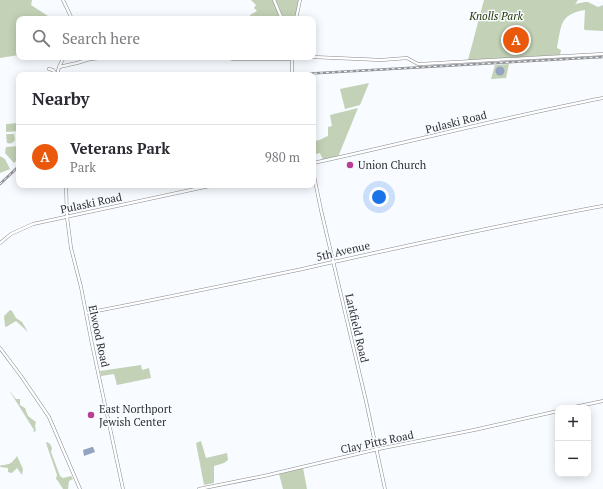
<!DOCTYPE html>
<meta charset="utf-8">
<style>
:root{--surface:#fff;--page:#f2f2f3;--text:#2b2b33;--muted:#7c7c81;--line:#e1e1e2;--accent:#ea580c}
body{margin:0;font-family:"PT Serif",serif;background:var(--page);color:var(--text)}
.controls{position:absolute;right:12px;bottom:12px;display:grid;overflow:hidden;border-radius:8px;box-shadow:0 2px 10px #0003}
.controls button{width:36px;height:36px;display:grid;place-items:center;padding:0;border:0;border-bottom:1px solid var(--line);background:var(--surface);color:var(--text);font:20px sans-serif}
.you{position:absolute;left:379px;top:197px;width:14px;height:14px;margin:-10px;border:3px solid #fff;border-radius:50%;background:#1a73e8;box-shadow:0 0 0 6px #1a73e833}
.badge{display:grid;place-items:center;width:26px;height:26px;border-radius:50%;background:var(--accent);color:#fff;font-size:13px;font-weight:700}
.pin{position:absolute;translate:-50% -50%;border:2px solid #fff;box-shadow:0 1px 4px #0006}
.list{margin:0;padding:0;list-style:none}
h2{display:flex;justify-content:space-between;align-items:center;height:52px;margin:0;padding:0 16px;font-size:17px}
h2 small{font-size:13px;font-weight:400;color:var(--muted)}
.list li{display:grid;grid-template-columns:26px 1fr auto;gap:12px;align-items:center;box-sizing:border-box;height:64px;padding:0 16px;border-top:1px solid var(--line)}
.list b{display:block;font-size:15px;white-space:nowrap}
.list p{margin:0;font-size:13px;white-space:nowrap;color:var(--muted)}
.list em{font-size:13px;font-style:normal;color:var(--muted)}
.icon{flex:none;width:22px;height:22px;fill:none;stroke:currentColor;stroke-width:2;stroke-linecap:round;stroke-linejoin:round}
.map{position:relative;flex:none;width:603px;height:489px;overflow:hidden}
.search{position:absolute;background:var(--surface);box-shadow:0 2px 10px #0003;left:16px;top:16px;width:300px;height:44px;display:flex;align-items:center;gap:10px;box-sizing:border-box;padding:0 14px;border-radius:8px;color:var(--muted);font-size:15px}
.panel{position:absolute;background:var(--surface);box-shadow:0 2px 10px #0003;left:16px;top:72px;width:300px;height:116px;border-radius:8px}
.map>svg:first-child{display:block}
.green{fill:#c3d1b6}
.water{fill:#93a3c1}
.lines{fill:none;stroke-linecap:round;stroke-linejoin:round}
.secondary-casing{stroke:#87898d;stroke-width:3.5}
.secondary{stroke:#fff;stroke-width:2.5}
.rail-casing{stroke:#919295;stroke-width:2.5}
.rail{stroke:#f8fbff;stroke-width:1;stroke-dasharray:3;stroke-linecap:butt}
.poi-dot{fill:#b83f93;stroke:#f8fbff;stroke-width:1.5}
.labels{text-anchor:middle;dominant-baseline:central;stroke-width:3;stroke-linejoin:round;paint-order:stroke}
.park-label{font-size:11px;font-style:italic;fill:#263905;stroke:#f8fbff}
.street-label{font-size:11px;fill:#2f3031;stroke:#f8fbff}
.poi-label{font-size:11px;fill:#2f3031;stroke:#f8fbff;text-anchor:start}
</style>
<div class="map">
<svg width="603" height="489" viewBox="0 0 603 489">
<rect width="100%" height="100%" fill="#f8fbff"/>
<path class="green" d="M0,0H32L31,5L51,18V19H19V55L0,58Z
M251,0H273L280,19H252L250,15L257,11L254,8L256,5Z
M276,0H299L295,18L284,19Z
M484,0H578L575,4L585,2H588L598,7L603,5V31L585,30L584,29L585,10C577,11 567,14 563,22C560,27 558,42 557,48L561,50L560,55L468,60Z
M509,64L506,78L491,79L495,65Z
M369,83L360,105L345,109L340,89Z
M358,108L338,157L323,160L320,153L313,155V142L322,139L323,138L328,136V127L332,126L330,115Z
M19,123V131L6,132V124Z
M7,134H14L15,140C13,143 11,144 7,143L6,135Z
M19,146V158L14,163L5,153L6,147Z
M0,156L5,159L10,169L0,173Z
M10,310L12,311L16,318L22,322L28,332L16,321L6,327L5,326L4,316Z
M141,365L142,370L149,368L151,378L117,385L114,374L101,376L100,371Z
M9,390L16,399H20V405L25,408L28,416L36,422L35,426L36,431L33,432L34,430Z
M201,441L206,458L227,453L228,460L224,463L214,466V483L204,485L196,443Z
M47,442L50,444L52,448L51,452L60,476L63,478L71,476L73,479L69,481L68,489H63L58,481L56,479L57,475L46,443Z
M17,456L23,469L22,475L17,468L12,473L8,472V468L0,467L1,465C10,465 12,463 17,456Z
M303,468L307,489H283L279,474Z"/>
<path class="water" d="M495.5 71a4.5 4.5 0 1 1 9 0a4.5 4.5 0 1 1-9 0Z
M92,447H93L95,452L84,456L83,450Z"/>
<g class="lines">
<g class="secondary-casing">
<path id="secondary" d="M63,0L72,19
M274,0L282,19
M296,19L300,0
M222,57L234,59H292
M313,57L381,60L407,58L418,64H421L603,54
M59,67L77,63L90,59L111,57
M49,69L53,70L56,74
M57,75L59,67L64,57
M292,75V57
M313,163C410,142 506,117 603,98
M313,171L321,210L366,401L385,489
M66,185L67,217L71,248L81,287L92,344L123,489
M0,243L11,234L33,224L214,185
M86,313C154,300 221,286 288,272C393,249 498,225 603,206
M0,348L21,376L49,417L80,489
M570,408L603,401
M199,489L264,476L378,449L474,430L558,411"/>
</g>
<use href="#secondary" class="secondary"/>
<g class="rail-casing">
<path id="rail" d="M284,75L603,57
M0,184L19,166"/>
</g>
<use href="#rail" class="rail"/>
</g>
<g class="poi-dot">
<circle cx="350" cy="165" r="4"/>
<circle cx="91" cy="415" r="4"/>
</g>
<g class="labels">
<g class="park-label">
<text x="496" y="16">Knolls Park</text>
</g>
<g class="street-label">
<text transform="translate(456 122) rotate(-14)">Pulaski Road</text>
<text transform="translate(91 203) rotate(-12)">Pulaski Road</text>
<text transform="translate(343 251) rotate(-13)">5th Avenue</text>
<text transform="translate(357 328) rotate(77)">Larkfield Road</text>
<text transform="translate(99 336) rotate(78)">Elwood Road</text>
<text transform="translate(377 442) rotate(-12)">Clay Pitts Road</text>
</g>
<g class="poi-label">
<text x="358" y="165">Union Church</text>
<text x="99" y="409">East Northport<tspan x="99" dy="13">Jewish Center</tspan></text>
</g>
</g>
</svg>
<div class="controls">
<button>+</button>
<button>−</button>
</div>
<div class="you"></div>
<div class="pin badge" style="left:516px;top:40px">A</div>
<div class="search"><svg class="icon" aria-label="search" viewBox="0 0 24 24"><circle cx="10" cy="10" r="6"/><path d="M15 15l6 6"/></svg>Search here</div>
<section class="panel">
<h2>Nearby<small></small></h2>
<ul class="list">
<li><span class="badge">A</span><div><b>Veterans Park</b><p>Park</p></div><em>980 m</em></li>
</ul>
</section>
</div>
